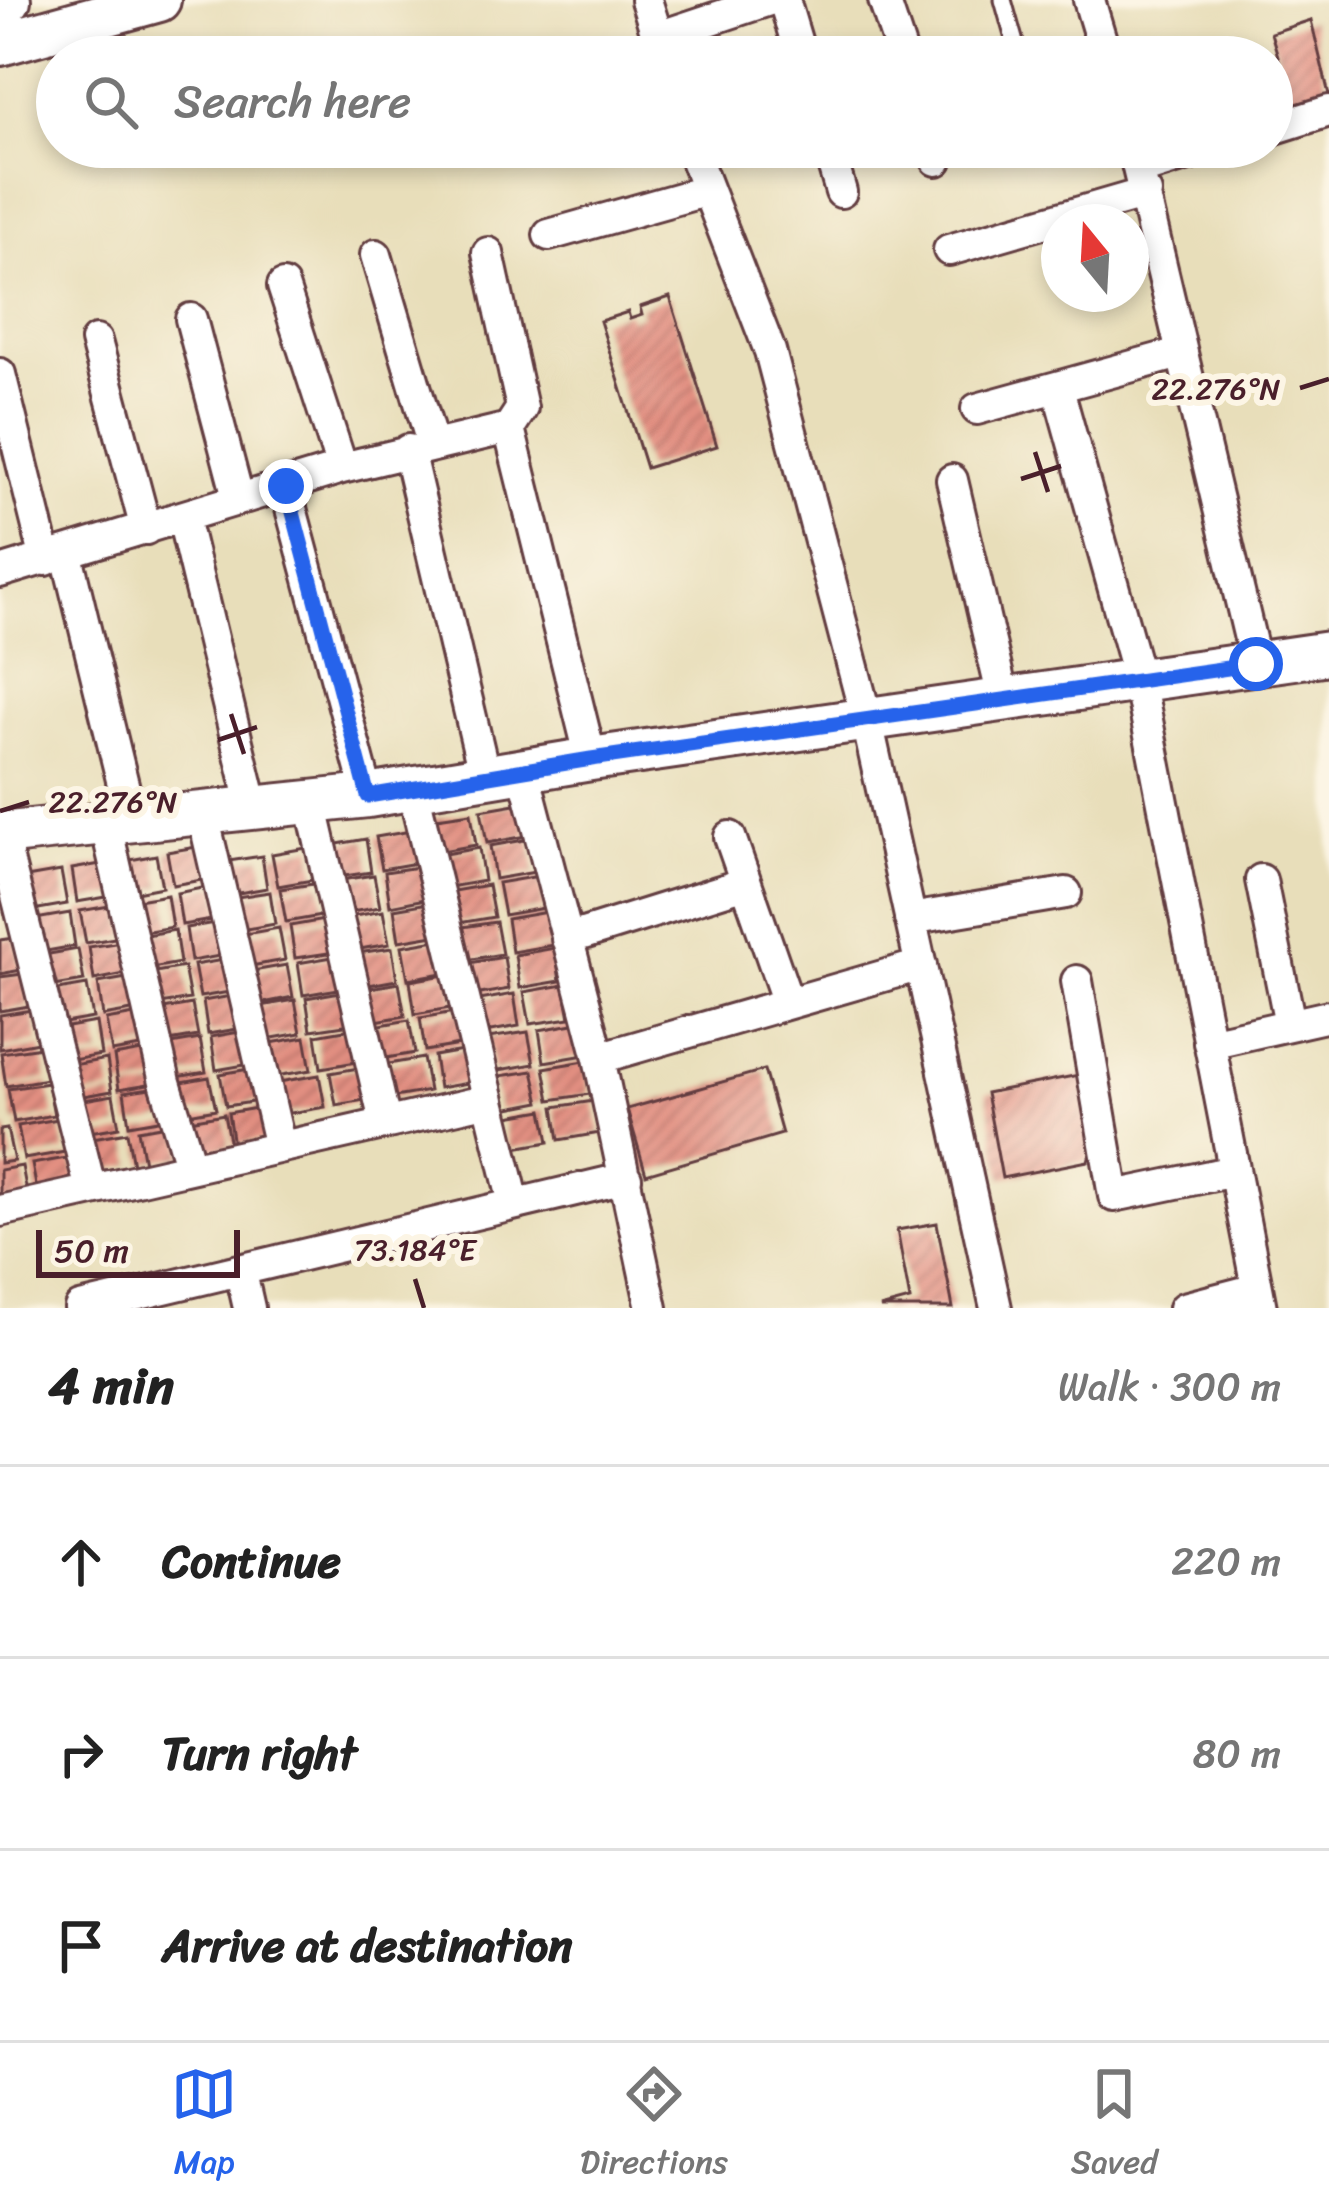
<!DOCTYPE html>
<meta charset="utf-8">
<style>
:root{--surface:#fff;--page:#f2f2f2;--text:#222;--muted:#767676;--line:#e0e0e0;--accent:#2563eb}
body{margin:0;font-family:Sriracha,sans-serif;background:var(--page);color:var(--text)}
.compass{position:absolute;left:1041px;top:204px;width:108px;height:108px;border-radius:50%;background:var(--surface);box-shadow:0 6px 18px #0003;rotate:342deg}
.scale{position:absolute;left:36px;bottom:30px;width:204px;box-sizing:border-box;padding-left:12px;border:6px solid #4a1f2b;border-top:0;font-size:33px;line-height:42px;white-space:nowrap;color:#4a1f2b;-webkit-text-stroke:9px #fcf5e5;paint-order:stroke}
.stop{position:absolute;width:36px;height:36px;margin:-27px;border:9px solid #2563eb;border-radius:50%;background:#fff}
.stop.end{background:#2563eb;border-color:#fff;box-shadow:0 3px 12px #0008}
.list{margin:0;padding:0;list-style:none}
h2{display:flex;justify-content:space-between;align-items:center;height:156px;margin:0;padding:0 48px;font-size:51px}
h2 small{font-size:39px;font-weight:400;color:var(--muted)}
.list li{display:grid;grid-template-columns:78px 1fr auto;gap:36px;align-items:center;box-sizing:border-box;height:192px;padding:0 48px;border-top:3px solid var(--line)}
.list b{display:block;font-size:45px;white-space:nowrap}
.list em{font-size:39px;font-style:normal;color:var(--muted)}
.icon{flex:none;width:66px;height:66px;fill:none;stroke:currentColor;stroke-width:2;stroke-linecap:round;stroke-linejoin:round}
.map{position:relative;flex:none;width:1329px;height:1308px;overflow:hidden}
.search{position:absolute;background:var(--surface);box-shadow:0 6px 18px #0003;left:36px;right:36px;top:36px;height:132px;display:flex;align-items:center;gap:30px;box-sizing:border-box;padding:0 42px;border-radius:66px;color:var(--muted);font-size:45px}
.sheet{height:732px;background:var(--surface)}
nav{display:flex;justify-content:space-around;align-items:center;box-sizing:border-box;height:168px;border-top:3px solid var(--line);background:var(--surface);font-size:33px;color:var(--muted)}
nav a{display:grid;justify-items:center;gap:6px}
nav .on{color:var(--accent)}
.map>svg:first-child{display:block}
.building{fill:url(#building-hatch)}
.lines{fill:none;stroke-linecap:round;stroke-linejoin:round}
.lane-casing{stroke:#623c40;stroke-width:21}
.street-casing{stroke:#623c40;stroke-width:36}
.secondary-casing{stroke:#623c40;stroke-width:48}
.lane{stroke:#fff;stroke-width:15}
.street{stroke:#fff;stroke-width:30}
.secondary{stroke:#fff;stroke-width:42}
.route{stroke:#2563eb;stroke-width:15}
.ticks{fill:none;stroke:#4a1f2b;stroke-width:4.5}
.ticks-label{font-size:30px;text-anchor:middle;fill:#4a1f2b;stroke:#fcf5e5;stroke-width:12;stroke-linejoin:round;paint-order:stroke}
</style>
<div class="map">
<svg width="1329" height="1308" viewBox="0 0 1329 1308">
<defs>
<pattern id="building-hatch" width="6" height="6" patternUnits="userSpaceOnUse" patternTransform="scale(3)"><rect width="6" height="6" fill="#e28f81"/><path d="M-1 1l2-2M0 6l6-6M5 7l2-2" fill="none" stroke="#b9746a"/></pattern>
</defs>
<rect width="100%" height="100%" fill="#fcf5e5"/>
<filter id="ink" filterUnits="userSpaceOnUse"><feTurbulence type="fractalNoise" baseFrequency=".00833" numOctaves="2"/><feDisplacementMap in="SourceGraphic" scale="24" xChannelSelector="R" yChannelSelector="G"/><feConvolveMatrix kernelMatrix="1 2 1 2 8 2 1 2 1" color-interpolation-filters="sRGB"/></filter>
<filter id="wash" filterUnits="userSpaceOnUse"><feTurbulence type="fractalNoise" baseFrequency=".004" numOctaves="4" result="noise"/><feDisplacementMap in="SourceGraphic" scale="48" xChannelSelector="R" yChannelSelector="G"/><feGaussianBlur stdDeviation="2.7" result="paint"/><feColorMatrix in="noise" values="0 0 0 0 0 0 0 0 0 0 0 0 0 0 0 0 0 1.4 0 .05"/><feComposite in="paint" operator="in"/></filter>
<g filter="url(#wash)">
<rect width="100%" height="100%" fill="#e8deba"/>
<g id="blocks">
<path class="building" d="M1311,20L1329,95L1293,106L1271,33Z
M670,297L717,446L646,468L600,321L628,312L630,319L642,315L640,307Z
M521,803L527,836L487,843L481,810Z
M471,813L476,845L436,852L430,819Z
M417,830L422,862L382,869L376,837Z
M366,839L371,872L331,878L326,846Z
M530,839L535,872L495,879L490,846Z
M208,845L213,878L173,885L167,852Z
M312,847L318,879L278,886L272,854Z
M479,848L484,881L444,888L439,855Z
M156,855L162,887L126,894L120,862Z
M262,856L267,888L227,895L222,862Z
M112,862L118,895L77,902L72,869Z
M425,866L430,898L390,906L385,872Z
M61,871L67,904L27,911L21,878Z
M374,875L380,907L340,914L334,881Z
M539,876L544,908L504,915L498,883Z
M320,883L327,915L286,922L280,889Z
M217,885L223,918L182,925L177,893Z
M488,885L494,917L453,924L448,892Z
M270,892L275,924L235,931L230,898Z
M167,895L172,927L132,934L126,902Z
M434,902L440,934L399,941L394,909Z
M121,904L126,936L86,943L80,911Z
M383,911L389,944L348,951L343,918Z
M547,912L553,945L512,952L507,919Z
M70,913L75,946L35,953L30,920Z
M330,919L335,952L295,958L290,926Z
M226,921L231,954L191,961L186,928Z
M496,922L502,954L461,961L456,928Z
M279,928L285,960L245,967L239,935Z
M175,930L180,963L140,970L135,937Z
M15,938L21,970L0,974V940Z
M442,939L449,972L408,979L402,946Z
M128,941L135,972L94,980L89,947Z
M392,948L397,980L357,987L351,954Z
M555,948L560,981L520,988L515,955Z
M78,949L84,981L43,988L38,956Z
M338,956L344,988L303,995L298,963Z
M504,957L509,989L469,996L464,964Z
M235,958L241,990L200,997L194,965Z
M287,965L293,997L253,1005L247,972Z
M184,967L190,999L149,1006L144,974Z
M23,974L29,1006L0,1011V977Z
M450,974L456,1007L415,1014L410,981Z
M138,976L143,1009L103,1016L98,983Z
M399,983L405,1016L364,1023L359,990Z
M87,985L93,1018L53,1025L47,992Z
M564,985L570,1018L530,1024L524,992Z
M346,991L351,1024L311,1030L306,998Z
M243,994L249,1027L208,1034L203,1001Z
M514,994L519,1026L479,1033L474,1001Z
M295,1000L301,1033L261,1040L255,1007Z
M192,1004L198,1036L158,1043L152,1011Z
M32,1010L38,1042L0,1049V1015Z
M460,1011L465,1044L425,1051L420,1018Z
M146,1013L152,1045L112,1052L106,1020Z
M409,1020L415,1053L375,1060L369,1027Z
M96,1022L101,1055L61,1062L56,1029Z
M579,1023L585,1055L544,1062L539,1030Z
M356,1028L362,1061L321,1068L316,1035Z
M251,1030L256,1063L216,1070L211,1037Z
M528,1032L534,1064L493,1071L488,1038Z
M305,1037L311,1070L270,1077L265,1044Z
M200,1039L206,1072L165,1079L160,1046Z
M41,1047L47,1079L6,1086L1,1053Z
M153,1049L160,1082L119,1089L114,1056Z
M474,1049L480,1081L439,1088L434,1056Z
M423,1058L429,1091L389,1098L383,1065Z
M107,1059L112,1091L72,1098L67,1066Z
M585,1061L590,1094L550,1100L544,1068Z
M370,1066L376,1098L336,1105L330,1073Z
M261,1067L266,1100L226,1106L220,1074Z
M764,1070L782,1134L646,1174L627,1109Z
M533,1071L540,1102L499,1110L493,1077Z
M1084,1074L1095,1133L1088,1161L1002,1178L986,1093Z
M319,1075L325,1107L285,1114L279,1082Z
M209,1077L216,1109L177,1116L171,1084Z
M48,1083L54,1115L14,1122L8,1089Z
M164,1086L170,1118L129,1125L124,1092Z
M113,1095L119,1127L78,1134L73,1102Z
M594,1101L600,1133L559,1140L554,1107Z
M268,1106L273,1138L233,1145L228,1113Z
M543,1110L549,1142L509,1149L503,1117Z
M224,1114L230,1146L189,1153L184,1121Z
M58,1119L65,1152L24,1159L18,1126Z
M178,1123L184,1156L144,1163L138,1130Z
M7,1129L14,1161L0,1163V1130Z
M127,1132L133,1165L93,1172L87,1139Z
M72,1157L78,1189L38,1196L32,1164Z
M22,1166L28,1198L0,1203V1170Z
M937,1223L953,1308H880L910,1300L897,1230Z"/>
</g>
</g>
<g filter="url(#ink)">
<use href="#blocks" fill-opacity="0" stroke="#623c40" stroke-width="3"/>
<g class="lines">
<g class="lane-casing">
<path id="lane" d="M1003,0L1019,57"/>
</g>
<g class="street-casing">
<path id="street" d="M646,0L664,57
M784,0L801,57
M884,0L903,57
M1089,0L1106,57
M658,37L769,0
M1272,129L1329,111
M691,147L770,351L867,721L996,1308
M828,147L841,192
M933,147L937,160
M1133,147L1256,664
M1140,170L1214,147
M549,235L705,191
M949,250L1146,193
M376,255L432,443
M283,286L342,468
M191,319L238,497
M96,341L146,529
M0,374L46,560
M1058,389L1139,679L1261,1308
M977,409L1180,353
M509,428L591,759
M408,450L485,777
M952,480L1003,698
M285,486L368,796
M183,518L253,808
M67,555L131,817
M0,572L342,468L509,428L522,408L488,253
M523,769L599,1058L652,1308
M413,790L514,1203
M311,803L385,1122
M203,815L280,1147
M105,821L165,1082L190,1165
M0,828L91,1190
M730,837L788,1003
M1261,880L1290,1024
M910,919L1066,893
M567,939L746,883
M1077,981L1114,1196L1234,1171
M1209,1043L1329,1016
M599,1058L921,965
M0,1211L489,1100
M241,1273L249,1308
M80,1308L626,1178
M1184,1308L1257,1289"/>
</g>
<g class="secondary-casing">
<path id="secondary" d="M0,3L9,0
M0,44L159,0
M0,834L368,796L591,759L1329,653"/>
</g>
<use href="#lane" class="lane"/>
<use href="#street" class="street"/>
<use href="#secondary" class="secondary"/>
</g>
</g>
<g class="lines" filter="url(#ink)">
<path class="route" d="M286,486L368,796L591,759L1256,664"/>
</g>
<path class="ticks" d="M1300,388L1329,379M1035,452L1048,492M1021,479L1061,466M231,714L244,754M218,740L257,727M0,811L29,802M415,1279L424,1308"/>
<g class="ticks-label">
<text x="1216" y="399">22.276°N</text>
<text x="113" y="812">22.276°N</text>
<text x="415" y="1260">73.184°E</text>
</g>
</svg>
<svg class="compass" viewBox="-18 -18 36 36"><path d="M0-13l5 13h-10z" fill="#e53935"/><path d="M0 13l5-13h-10z" fill="#767676"/></svg>
<div class="scale">50 m</div>
<div class="stop" style="left:1256px;top:664px"></div>
<div class="stop end" style="left:286px;top:486px"></div>
<div class="search"><svg class="icon" aria-label="search" viewBox="0 0 24 24"><circle cx="10" cy="10" r="6"/><path d="M15 15l6 6"/></svg>Search here</div>
</div>
<section class="sheet">
<h2>4 min<small>Walk · 300 m</small></h2>
<ul class="list">
<li><svg class="icon" aria-label="ahead" viewBox="0 0 24 24"><path d="M12 20V5M6 11l6-6 6 6"/></svg><div><b>Continue</b></div><em>220 m</em></li>
<li><svg class="icon" aria-label="right" viewBox="0 0 24 24"><path d="M7 20v-9h11M14 6l5 5-5 5"/></svg><div><b>Turn right</b></div><em>80 m</em></li>
<li><svg class="icon" aria-label="arrive" viewBox="0 0 24 24"><path d="M6 21V4h12l-3 4 3 4H6"/></svg><div><b>Arrive at destination</b></div></li>
</ul>
</section>
<nav>
<a class="on"><svg class="icon" aria-label="map" viewBox="0 0 24 24"><path d="M3 6l6-2 6 2 6-2v14l-6 2-6-2-6 2zM9 4v14M15 6v14"/></svg>Map</a>
<a><svg class="icon" aria-label="directions" viewBox="0 0 24 24"><path d="M12 3l9 9-9 9-9-9zM9 14v-3h6M13 9l2 2-2 2"/></svg>Directions</a>
<a><svg class="icon" aria-label="saved" viewBox="0 0 24 24"><path d="M7 4h10v16l-5-4-5 4z"/></svg>Saved</a>
</nav>
